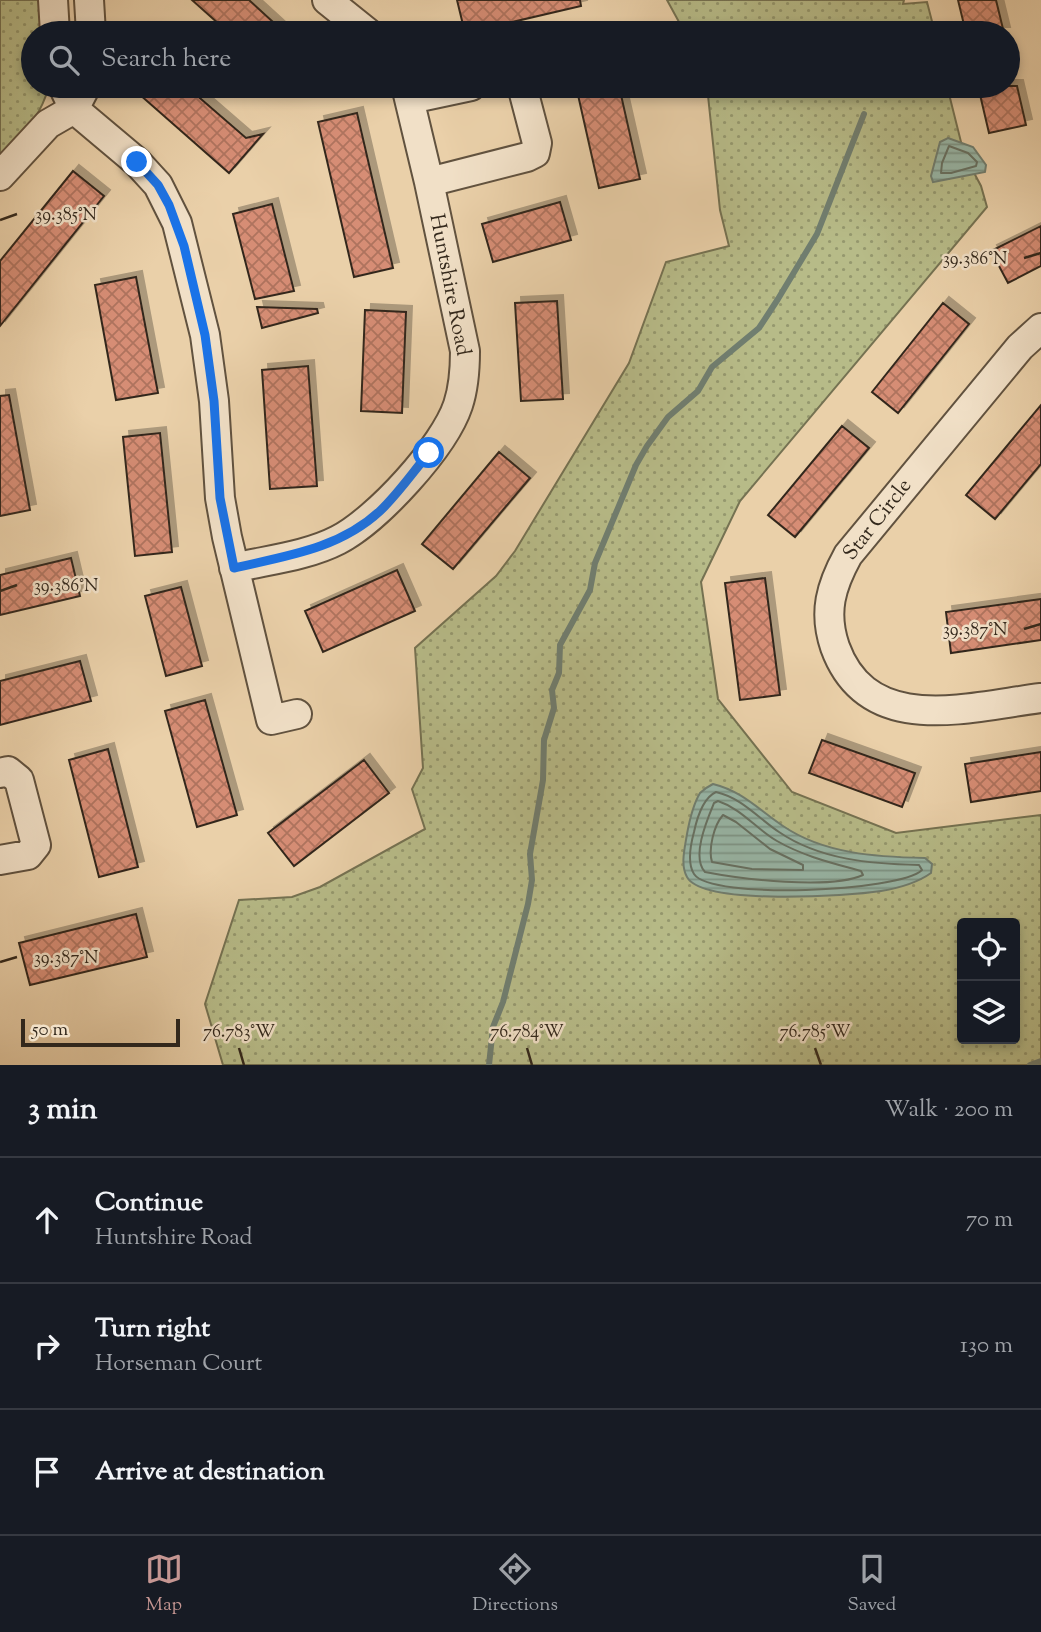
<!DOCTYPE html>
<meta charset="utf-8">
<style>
:root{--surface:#171b24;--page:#20242c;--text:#f1f3f6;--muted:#9ea1a6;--line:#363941;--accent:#c59692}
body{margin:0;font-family:"Sorts Mill Goudy",serif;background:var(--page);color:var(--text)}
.controls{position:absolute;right:21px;bottom:21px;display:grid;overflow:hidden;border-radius:7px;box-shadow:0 4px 10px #0003}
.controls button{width:63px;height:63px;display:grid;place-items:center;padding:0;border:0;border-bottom:2px solid var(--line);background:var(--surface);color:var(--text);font:35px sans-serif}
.scale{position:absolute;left:21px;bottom:18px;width:159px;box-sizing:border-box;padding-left:7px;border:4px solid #33281c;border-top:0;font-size:19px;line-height:24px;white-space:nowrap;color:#33281c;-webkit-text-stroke:5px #f1e0c7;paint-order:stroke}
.stop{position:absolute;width:21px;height:21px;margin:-16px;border:5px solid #1a73e8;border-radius:50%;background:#fff}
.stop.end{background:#1a73e8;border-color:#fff;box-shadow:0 2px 7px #0008}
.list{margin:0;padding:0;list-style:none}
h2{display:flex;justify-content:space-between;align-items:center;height:91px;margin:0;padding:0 28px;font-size:30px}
h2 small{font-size:23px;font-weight:400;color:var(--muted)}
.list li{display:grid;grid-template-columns:46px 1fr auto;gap:21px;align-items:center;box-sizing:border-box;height:126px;padding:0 28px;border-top:2px solid var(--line)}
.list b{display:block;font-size:26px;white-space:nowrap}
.list p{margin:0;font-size:23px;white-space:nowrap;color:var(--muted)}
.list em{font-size:23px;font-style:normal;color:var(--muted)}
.icon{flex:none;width:38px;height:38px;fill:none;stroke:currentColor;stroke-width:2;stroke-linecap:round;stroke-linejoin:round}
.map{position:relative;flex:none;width:1041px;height:1065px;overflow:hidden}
.search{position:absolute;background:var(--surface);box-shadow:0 4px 10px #0003;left:21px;right:21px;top:21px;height:77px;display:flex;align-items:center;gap:18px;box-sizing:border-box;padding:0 24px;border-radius:38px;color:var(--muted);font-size:26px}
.sheet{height:469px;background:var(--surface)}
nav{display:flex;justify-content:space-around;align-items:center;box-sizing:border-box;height:98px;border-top:2px solid var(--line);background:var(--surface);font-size:19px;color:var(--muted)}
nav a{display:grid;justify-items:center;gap:4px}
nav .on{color:var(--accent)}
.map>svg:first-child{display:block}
.green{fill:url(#green-dots);stroke:#757252;stroke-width:2;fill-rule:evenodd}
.water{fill:url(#water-rules);stroke:#707e70;stroke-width:2}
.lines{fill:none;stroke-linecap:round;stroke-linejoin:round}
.shore{stroke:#667062;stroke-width:2}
.stream{stroke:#707e70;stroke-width:6}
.building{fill:url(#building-cross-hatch);stroke:#33281c;stroke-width:2;filter:url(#shadow)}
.minor-casing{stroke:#61523f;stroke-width:32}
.minor{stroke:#f1e0c7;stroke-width:28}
.route{stroke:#1a73e8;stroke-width:9}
.ticks{fill:none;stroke:#33281c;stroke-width:2.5}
.labels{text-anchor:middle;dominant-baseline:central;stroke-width:5;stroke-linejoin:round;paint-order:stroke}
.street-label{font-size:21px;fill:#33281c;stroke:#f1e0c7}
.ticks-label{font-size:18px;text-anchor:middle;fill:#33281c;stroke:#f1e0c7;stroke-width:5;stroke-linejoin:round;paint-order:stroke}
</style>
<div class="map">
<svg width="1041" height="1065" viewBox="0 0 1041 1065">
<defs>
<pattern id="green-dots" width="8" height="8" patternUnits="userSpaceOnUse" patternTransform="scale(1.75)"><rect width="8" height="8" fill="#b7bb88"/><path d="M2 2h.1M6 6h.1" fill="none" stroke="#95986e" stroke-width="1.8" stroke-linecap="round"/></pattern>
<pattern id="water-rules" width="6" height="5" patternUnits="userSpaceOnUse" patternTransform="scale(1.75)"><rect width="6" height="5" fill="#98b7a8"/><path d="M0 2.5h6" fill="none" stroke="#7d9588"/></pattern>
<pattern id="building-cross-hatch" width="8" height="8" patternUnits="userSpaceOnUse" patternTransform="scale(1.75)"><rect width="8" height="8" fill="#d68d74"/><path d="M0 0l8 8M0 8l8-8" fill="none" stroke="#ae735e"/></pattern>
<filter id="shadow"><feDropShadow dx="6" dy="-6" stdDeviation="0" flood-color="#0004"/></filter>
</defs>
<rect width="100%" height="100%" fill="#ead0a9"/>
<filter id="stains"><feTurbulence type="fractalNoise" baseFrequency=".00286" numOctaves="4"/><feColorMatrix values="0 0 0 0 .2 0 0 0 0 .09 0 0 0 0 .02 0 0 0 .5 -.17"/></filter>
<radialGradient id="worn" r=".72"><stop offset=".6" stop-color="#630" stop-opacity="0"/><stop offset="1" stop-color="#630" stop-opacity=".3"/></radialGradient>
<path class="green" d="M0,0H46L50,33H33V86H49C39,121 24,131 0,157Z
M667,0H904L903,4L927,2L935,33H685Z
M707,86H947L964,154L981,186L987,207L740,501L701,582L718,699L792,792L896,833L1041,815V1065H223L205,1004L239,900L292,897L320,887L425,829L412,789L423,768L415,648L496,576L515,551L629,363L666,262L729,246L720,210ZM962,923H1015V1039H962Z"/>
<path class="water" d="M948,138L973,147L986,165L985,172L933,182L931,176L940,142Z
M713,784C742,791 759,810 783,826C824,854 877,857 925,858L932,864L931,873C917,883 899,888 881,891C849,896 703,906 687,877C680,865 685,847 687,834C689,823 694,803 700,793C703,790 709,786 713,784Z"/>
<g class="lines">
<path class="shore" d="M949,146L968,153L977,162L976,166L951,173H941L942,163Z
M716,792C742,798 758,818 779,832C820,860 872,864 919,865L922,870C899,892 711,900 694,874C687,863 691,843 694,832C697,818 703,798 716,792Z
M718,801C742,809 756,829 777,841C803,856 832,863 861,871L863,875C830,890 741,879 705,872C691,857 707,820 714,803Z
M723,815L736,822L770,849L803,865V870L752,869L712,862C708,849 714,825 723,815Z"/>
<path class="stream" d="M489,1065L493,1027L503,1002L528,904L532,880L530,854L543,780L544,740L554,708L552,690L559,673L560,645L590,590L595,563L636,465L647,446L668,417L698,391L712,367L759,328L778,299L817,234L864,114
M1030,1065L1041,1061"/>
</g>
<path class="building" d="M192,0H249L285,33H229Z
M457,0H580L581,6L465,33Z
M958,0H996L1004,33H966Z
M147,86H186L246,138L263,134L229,173L139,94Z
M576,86H619L640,179L599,188Z
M978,86H1017L1026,125L989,133Z
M357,113L393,268L354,277L318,122Z
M73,171L104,196L0,326V261Z
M560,202L571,240L493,262L482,224Z
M272,204L294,291L255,299L233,214Z
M1041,226V266L1008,283L991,251Z
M136,277L158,393L116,400L95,285Z
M557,301L563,399L521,401L515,303Z
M943,303L969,324L898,413L872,392Z
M257,307L317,309L318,313L262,328Z
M365,310L406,312L402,413L361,411Z
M308,366L317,486L270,489L262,370Z
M9,395L30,510L0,516V396Z
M1041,405V464L995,519L966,495Z
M842,426L869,448L795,537L768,515Z
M160,433L172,552L135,556L123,437Z
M499,452L530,478L453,569L422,544Z
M71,558L80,596L0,615V575Z
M397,570L415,611L323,652L305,611Z
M765,578L780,695L740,700L725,583Z
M181,587L202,666L166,676L145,596Z
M1041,599V640L951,653L946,612Z
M80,661L91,701L0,725V681Z
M205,700L237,815L197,827L165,711Z
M822,740L915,773L902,807L809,773Z
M108,749L138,867L99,877L69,760Z
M1041,752V791L971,802L965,764Z
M364,760L389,793L294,866L268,833Z
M136,914L147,957L30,985L19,943Z"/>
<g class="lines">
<g class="minor-casing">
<path id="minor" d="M53,0L55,33
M89,0L91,33
M327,0L368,33
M63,86L74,109L137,162L158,185L177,223L205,335L214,401L220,498L227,537L271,720L297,714
M410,99L471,86
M0,176L48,124L74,109L86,86
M429,182L527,157L535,153L537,143L522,86
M1041,328L1020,347L848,555C831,586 823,612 835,647C868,738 968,707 1041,698
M234,568C268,560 307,556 338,540C377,520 444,447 458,405C464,387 465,370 465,351L429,182L406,86
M0,773L8,771L19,780L36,845L28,855L0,860"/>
</g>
<use href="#minor" class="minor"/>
</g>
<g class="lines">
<path class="route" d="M137,162L158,185L169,205L184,246L205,335L214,401L220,498L234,568C286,556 339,549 380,511C398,494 413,472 429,453"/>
</g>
<path class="ticks" d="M0,220L17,214M1024,258L1041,253M0,591L17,585M1024,629L1041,624M0,962L17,957M239,1048L244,1065M527,1048L532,1065M815,1048L821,1065"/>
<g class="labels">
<g class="street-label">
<text transform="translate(449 285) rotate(79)">Huntshire Road</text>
<text transform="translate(878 520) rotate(-52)">Star Circle</text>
</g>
</g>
<g class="ticks-label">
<text x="66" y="220">39.385°N</text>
<text x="975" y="264">39.386°N</text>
<text x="66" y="591">39.386°N</text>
<text x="975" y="635">39.387°N</text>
<text x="66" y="963">39.387°N</text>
<text x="527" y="1037">76.784°W</text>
<text x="815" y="1037">76.785°W</text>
<text x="239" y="1037">76.783°W</text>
</g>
<rect width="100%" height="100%" filter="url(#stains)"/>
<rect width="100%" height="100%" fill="url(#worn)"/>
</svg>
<div class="controls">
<button><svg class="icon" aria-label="locate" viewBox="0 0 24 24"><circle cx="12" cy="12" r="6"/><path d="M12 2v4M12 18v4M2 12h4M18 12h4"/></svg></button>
<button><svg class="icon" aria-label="layers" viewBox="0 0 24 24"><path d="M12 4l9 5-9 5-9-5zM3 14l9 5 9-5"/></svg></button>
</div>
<div class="scale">50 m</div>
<div class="stop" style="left:429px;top:453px"></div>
<div class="stop end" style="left:137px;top:162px"></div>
<div class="search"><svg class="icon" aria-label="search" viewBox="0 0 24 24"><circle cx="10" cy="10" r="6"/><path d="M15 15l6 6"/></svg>Search here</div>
</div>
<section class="sheet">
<h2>3 min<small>Walk · 200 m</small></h2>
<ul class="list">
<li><svg class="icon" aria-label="ahead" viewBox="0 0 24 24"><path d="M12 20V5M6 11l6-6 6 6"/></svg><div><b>Continue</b><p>Huntshire Road</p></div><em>70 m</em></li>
<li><svg class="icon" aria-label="right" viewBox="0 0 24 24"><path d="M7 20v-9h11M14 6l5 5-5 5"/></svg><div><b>Turn right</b><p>Horseman Court</p></div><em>130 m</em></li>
<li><svg class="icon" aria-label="arrive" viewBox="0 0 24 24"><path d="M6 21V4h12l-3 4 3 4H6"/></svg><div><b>Arrive at destination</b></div></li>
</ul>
</section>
<nav>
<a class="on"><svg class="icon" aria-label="map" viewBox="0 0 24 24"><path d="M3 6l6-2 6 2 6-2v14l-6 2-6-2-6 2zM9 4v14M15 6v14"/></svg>Map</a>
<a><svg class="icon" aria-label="directions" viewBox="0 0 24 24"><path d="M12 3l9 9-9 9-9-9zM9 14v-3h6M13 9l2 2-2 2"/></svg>Directions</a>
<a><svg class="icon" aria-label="saved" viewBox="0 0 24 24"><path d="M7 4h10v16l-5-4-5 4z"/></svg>Saved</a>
</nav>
